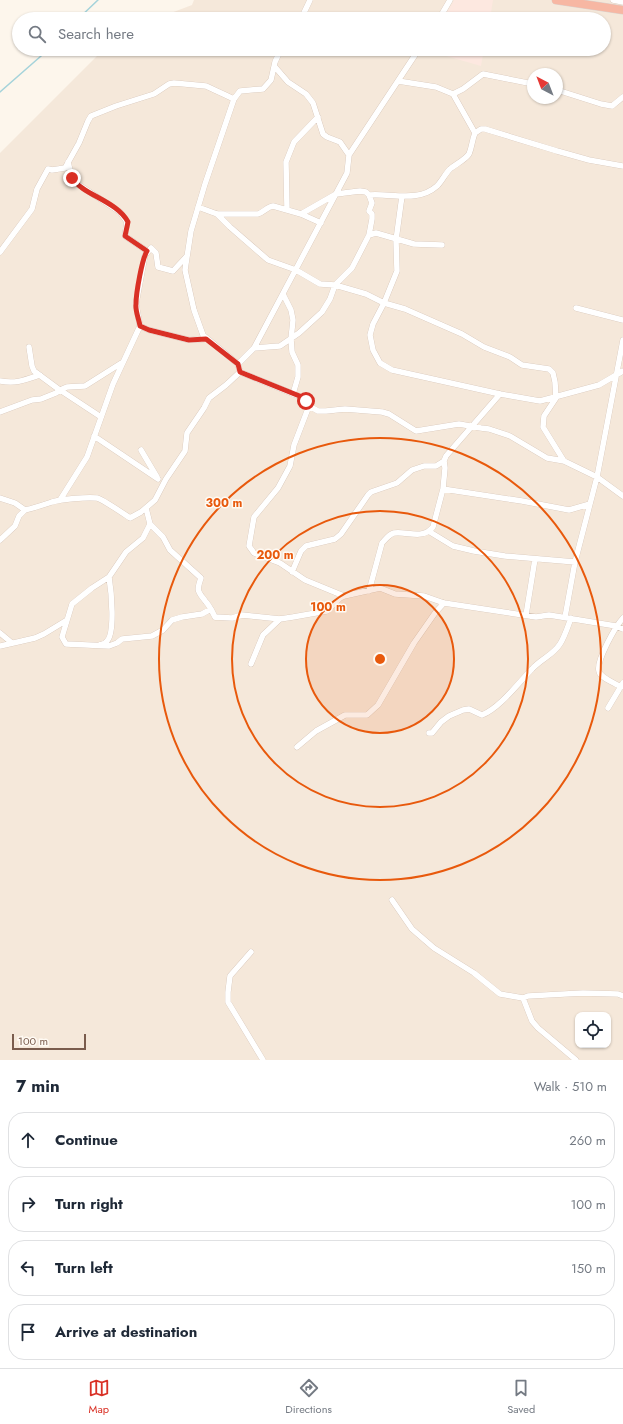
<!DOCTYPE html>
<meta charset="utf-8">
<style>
:root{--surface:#fff;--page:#f2f2f3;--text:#1f2937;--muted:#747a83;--line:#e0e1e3;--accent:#d93025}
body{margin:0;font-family:Jost,sans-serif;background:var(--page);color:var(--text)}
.controls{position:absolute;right:12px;bottom:12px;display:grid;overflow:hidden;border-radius:8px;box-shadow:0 1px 3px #0004}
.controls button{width:36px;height:36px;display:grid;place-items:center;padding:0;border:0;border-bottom:1px solid var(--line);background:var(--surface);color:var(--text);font:20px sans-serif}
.compass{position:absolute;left:527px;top:68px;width:36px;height:36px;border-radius:50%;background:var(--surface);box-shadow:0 1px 3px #0004;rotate:318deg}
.scale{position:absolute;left:12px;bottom:10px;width:74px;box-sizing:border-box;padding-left:4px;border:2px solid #7a5c4d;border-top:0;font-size:11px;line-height:14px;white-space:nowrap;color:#7a5c4d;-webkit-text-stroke:3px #fffaf3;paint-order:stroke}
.stop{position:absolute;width:12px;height:12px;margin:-9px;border:3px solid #d93025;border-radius:50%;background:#fff}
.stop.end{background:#d93025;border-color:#fff;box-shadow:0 1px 4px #0008}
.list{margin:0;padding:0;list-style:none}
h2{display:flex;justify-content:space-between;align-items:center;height:52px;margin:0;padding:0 16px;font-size:17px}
h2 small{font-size:13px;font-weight:400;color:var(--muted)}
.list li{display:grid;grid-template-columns:26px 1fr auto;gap:12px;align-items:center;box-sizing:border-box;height:56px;margin:0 8px 8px;padding:0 8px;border:1px solid var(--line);border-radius:16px}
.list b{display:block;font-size:15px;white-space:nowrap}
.list em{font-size:13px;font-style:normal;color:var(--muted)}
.icon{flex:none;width:22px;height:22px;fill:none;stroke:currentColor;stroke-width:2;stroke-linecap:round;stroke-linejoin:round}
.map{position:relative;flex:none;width:623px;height:1060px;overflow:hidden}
.search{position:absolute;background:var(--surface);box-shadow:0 1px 3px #0004;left:12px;right:12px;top:12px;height:44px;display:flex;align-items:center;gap:10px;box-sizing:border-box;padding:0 14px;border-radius:22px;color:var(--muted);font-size:15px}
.sheet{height:308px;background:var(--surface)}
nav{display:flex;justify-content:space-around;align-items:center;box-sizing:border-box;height:56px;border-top:1px solid var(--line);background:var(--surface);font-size:11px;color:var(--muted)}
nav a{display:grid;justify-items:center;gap:2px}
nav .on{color:var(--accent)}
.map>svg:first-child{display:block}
.residential{fill:#f5e8da;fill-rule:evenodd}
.commercial{fill:#fde8e0}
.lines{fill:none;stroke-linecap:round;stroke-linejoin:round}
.stream{stroke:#a5d3da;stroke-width:1.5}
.minor-casing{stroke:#d1beb0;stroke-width:6}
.highway-casing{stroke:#dad1cd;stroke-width:9}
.minor{stroke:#fff;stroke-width:5.5}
.highway{stroke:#f7b7a3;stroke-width:8}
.route{stroke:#d93025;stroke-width:5}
.ring{fill:none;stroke:#e8590c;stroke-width:2}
.centre{fill:#e8590c;stroke:#fffaf3;stroke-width:2}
.ring-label{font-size:12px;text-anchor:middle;font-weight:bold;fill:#e8590c;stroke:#fffaf3;stroke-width:3;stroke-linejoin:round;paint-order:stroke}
</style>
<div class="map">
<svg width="623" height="1060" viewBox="0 0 623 1060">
<rect width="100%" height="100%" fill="#fdf6ec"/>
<path class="residential" d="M194,0H623V1060H0V153L104,49H604V19H155L192,5ZM533,74H557V98H533ZM578,1015H608V1045H578Z"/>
<path class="commercial" d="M454,0H493L490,19H443Z
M428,49H484L481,66L429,51Z"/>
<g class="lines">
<path class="stream" d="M78,19L98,0
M0,92L49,49"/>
<g class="minor-casing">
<path id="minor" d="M613,0L623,2
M301,19L310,0
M439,19L450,0
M275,67L288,82L306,94L313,103L323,134L327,137L340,142L349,155
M398,81L436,87L453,94L463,89L483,74L533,84
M557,90L601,104L612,106L623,97
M475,133L481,129H485L557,151L589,160L623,166
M68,162L72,178L76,183L120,212L127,222L125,236L147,251
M369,195C392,193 418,203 437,186C442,181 445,174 450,169C456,164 465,160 469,154C472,147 472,140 475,133L453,94
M402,196L396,240L397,271L384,303L373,324L370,335L373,350L380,363L392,370L500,394L540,401L599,385L623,371
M198,207L217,214H258C264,212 267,207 273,206L301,214L321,223
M287,209L286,162L294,142L318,117
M217,214L230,227L268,260L296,270L320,284L335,285L366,294L384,303L405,309L462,334L484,347L510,357L522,365L549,369L553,373L555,382L556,398L544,416L543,427L564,461
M301,214L336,194L360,191L366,192L369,195L372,203L369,211L372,214V219L369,235
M0,252L32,209L37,189L48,169L52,170L65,168L79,143L88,121L91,116L116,106L154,94L169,84L174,83L206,86L234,99
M186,257L173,271L158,267L156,253L151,248L145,255L136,304L140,326L149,330L189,340L206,339
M283,294L291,310L293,320L291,339L292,352L298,365V377L293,394
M576,308L623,320
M29,347L32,366L34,371L57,388L101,417
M254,348L280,346L299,333L322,312L330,299L335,285L352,268L369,235L376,233L414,244L442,245
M238,364L254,348L347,173L349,155L419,49
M240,372L301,397L309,406L318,411H326L345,409L382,412L389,414L416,431L459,424L481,428L489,429L510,436L547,458L564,461L597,477L623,496
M240,372L238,364L203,335L194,310L185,270L191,231L205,184L234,99L240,91L263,89L271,80L275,62L281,49
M0,381C16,384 25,380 40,375
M309,406L294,445L290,466L278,488L254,517L249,546L254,553L280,563L305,580L344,596
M0,412L32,400L41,399L56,393L60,390L67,387L85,386L123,362
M94,436L158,479
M141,450L157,477
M443,489L522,501L569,510L590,504
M0,498L15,503L25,510C34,508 43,505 52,502C62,499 86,497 97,498C102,499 124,514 130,518L141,512L155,500L166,479L185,451L187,433L204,408L209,398L226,385L240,372
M60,500L87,457L113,384L140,326
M146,508L150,524L163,537L170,550L201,578C196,592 198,591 206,602C210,606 212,612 215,617L211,609L202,614L182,617L172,620L163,630L152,636L122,639L117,643L109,646L66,644L62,637L72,604L92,588L109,577L126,552L143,538L150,524
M430,532L453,546L474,551L505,556L575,562
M0,540L15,526L19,516L25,510
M292,572L301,551L306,546L335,539L341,534L368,495L371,492L397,483L412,470L424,466H436L444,461
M369,591L382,543C385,540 389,534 394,533C407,531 423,540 433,527L443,489L445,468L444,461L446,456L500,394
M526,615L535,559
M215,617L232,618L242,615L280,619L293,617L327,611L340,598L344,596L380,588L395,594L424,596L444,603L536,617L549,615L616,626L623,629
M565,617L575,562L597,477L623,340
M0,633L12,643
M100,645C102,644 105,644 106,642C116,635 111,589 109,577
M0,646L35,638L44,634L67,620
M251,664L263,635L280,619
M621,687C615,683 600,678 599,671C596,660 616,626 623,618
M608,708L623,683
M429,733H432L441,722L449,716L463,710L469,709L482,715C500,708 519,682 532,669C541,659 553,655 560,644C565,636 568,626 571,618
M297,747L316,731L345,715H367L378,705L414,643L435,613L444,603
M392,900L412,929L434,948L474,973L500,994L523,998L528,996L583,993L618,994L623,996
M251,952L230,976L228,992V1002L263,1060
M523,998L532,1021L538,1028L576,1060"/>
</g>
<g class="highway-casing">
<path id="highway" d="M556,0L623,10"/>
</g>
<use href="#minor" class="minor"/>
<use href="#highway" class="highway"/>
</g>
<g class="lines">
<path class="route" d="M72,178C83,195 117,201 128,222L125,236L147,251C142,259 136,293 136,304C135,311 139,319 140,326L149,330L189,340L206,339L238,364L240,372L302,397L306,401"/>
</g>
<circle cx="380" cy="659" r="74" fill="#e8590c" fill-opacity=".12"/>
<g class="ring">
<circle cx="380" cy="659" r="74"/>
<circle cx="380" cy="659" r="148"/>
<circle cx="380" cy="659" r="221"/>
</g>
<circle cx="380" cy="659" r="6" class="centre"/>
<g class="ring-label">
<text x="224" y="507">300 m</text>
<text x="275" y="559">200 m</text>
<text x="328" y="611">100 m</text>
</g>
</svg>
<div class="controls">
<button><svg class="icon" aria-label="locate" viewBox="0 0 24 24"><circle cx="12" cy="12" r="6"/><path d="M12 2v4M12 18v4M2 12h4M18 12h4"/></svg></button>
</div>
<svg class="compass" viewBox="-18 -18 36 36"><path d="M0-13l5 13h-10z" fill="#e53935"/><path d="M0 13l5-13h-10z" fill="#747a83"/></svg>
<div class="scale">100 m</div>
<div class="stop" style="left:306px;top:401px"></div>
<div class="stop end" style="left:72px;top:178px"></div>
<div class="search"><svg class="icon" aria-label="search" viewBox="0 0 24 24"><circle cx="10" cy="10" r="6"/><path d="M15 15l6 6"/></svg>Search here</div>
</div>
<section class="sheet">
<h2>7 min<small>Walk · 510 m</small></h2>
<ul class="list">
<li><svg class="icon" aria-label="ahead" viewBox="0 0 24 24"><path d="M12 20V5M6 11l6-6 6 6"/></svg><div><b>Continue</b></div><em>260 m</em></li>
<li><svg class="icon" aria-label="right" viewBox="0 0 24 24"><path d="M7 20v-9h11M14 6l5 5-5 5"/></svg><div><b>Turn right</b></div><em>100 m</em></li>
<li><svg class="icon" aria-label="left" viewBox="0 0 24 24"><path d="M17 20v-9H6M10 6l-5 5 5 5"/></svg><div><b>Turn left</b></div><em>150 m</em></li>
<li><svg class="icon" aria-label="arrive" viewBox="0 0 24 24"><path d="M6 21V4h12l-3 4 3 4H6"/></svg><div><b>Arrive at destination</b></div></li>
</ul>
</section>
<nav>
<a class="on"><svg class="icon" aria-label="map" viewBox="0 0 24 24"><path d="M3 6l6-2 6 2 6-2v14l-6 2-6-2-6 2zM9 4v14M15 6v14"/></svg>Map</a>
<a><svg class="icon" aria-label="directions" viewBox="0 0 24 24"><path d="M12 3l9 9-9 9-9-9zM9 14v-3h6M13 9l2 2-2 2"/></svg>Directions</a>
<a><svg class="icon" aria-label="saved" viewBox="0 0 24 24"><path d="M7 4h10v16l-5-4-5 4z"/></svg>Saved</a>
</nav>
